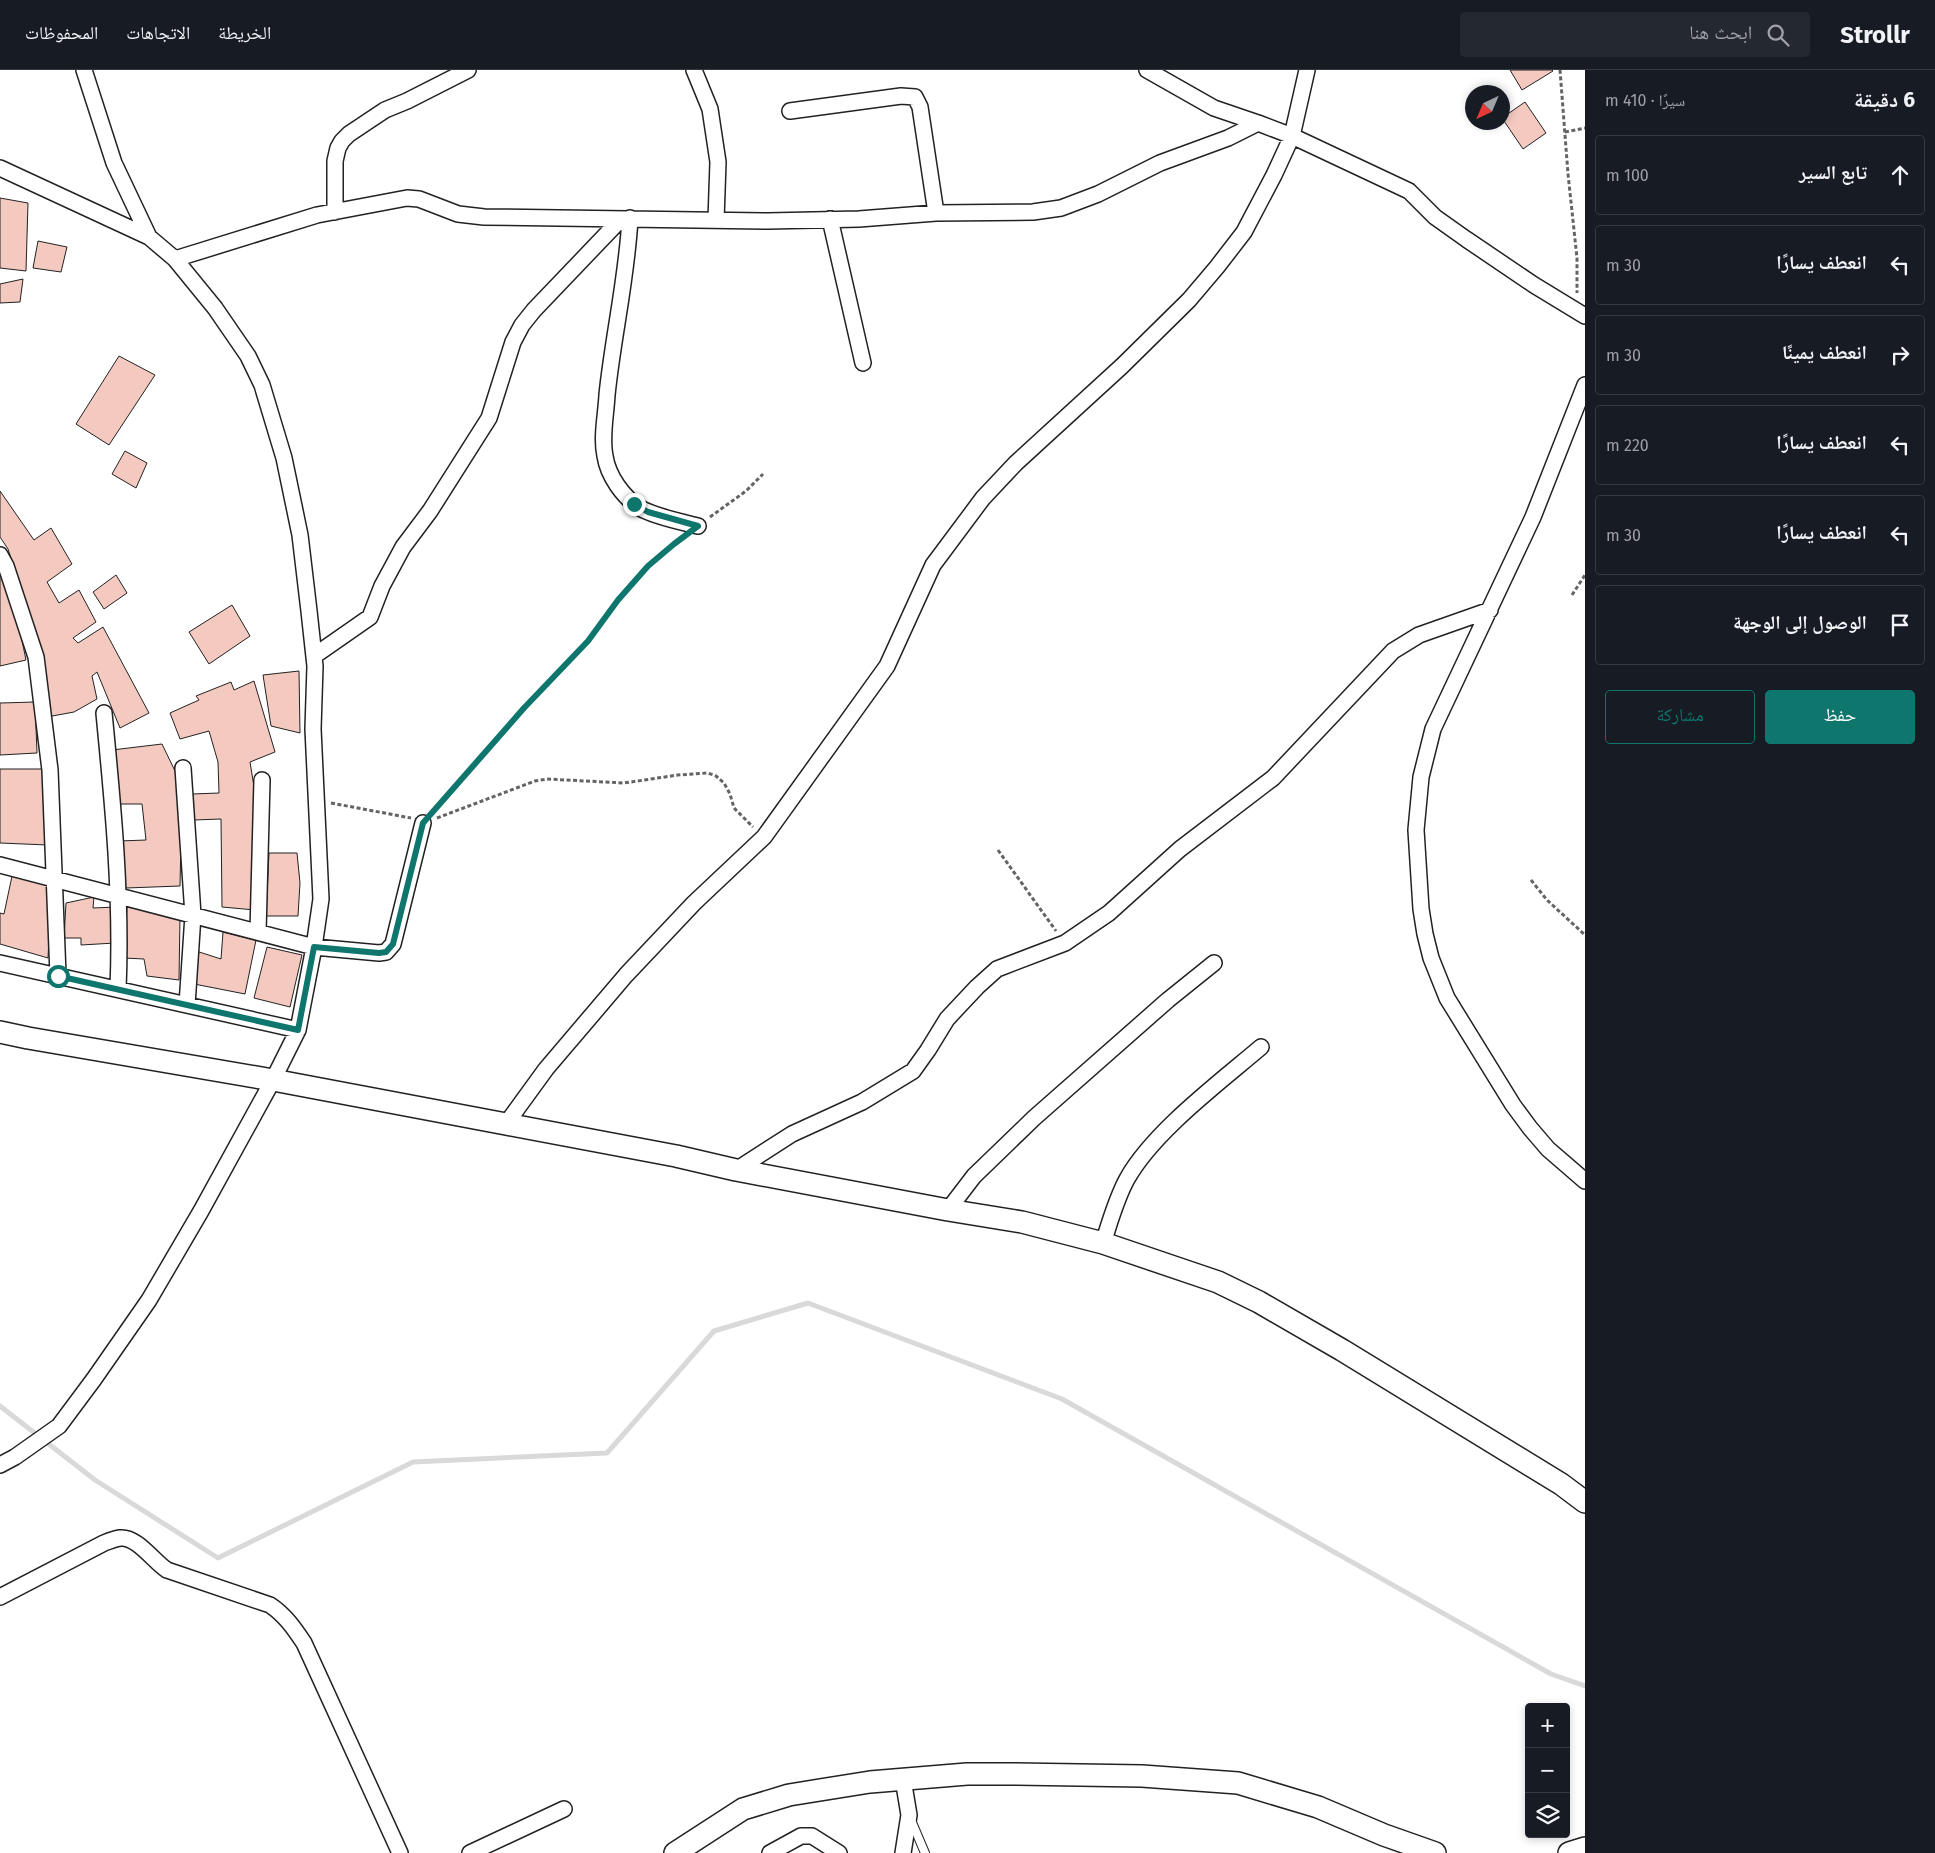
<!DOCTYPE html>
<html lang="ar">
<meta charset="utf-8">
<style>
:root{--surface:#171b24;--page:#242831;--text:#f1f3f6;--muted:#9ea1a6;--line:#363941;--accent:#0f766e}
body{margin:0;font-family:"Fira Sans","Noto Naskh Arabic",sans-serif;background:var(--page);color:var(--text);direction:rtl}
.controls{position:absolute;right:15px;bottom:15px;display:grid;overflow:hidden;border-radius:5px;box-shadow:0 2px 8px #0003}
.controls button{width:45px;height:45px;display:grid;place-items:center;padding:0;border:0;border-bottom:1px solid var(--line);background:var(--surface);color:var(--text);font:25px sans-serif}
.compass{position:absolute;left:1465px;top:15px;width:45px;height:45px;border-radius:50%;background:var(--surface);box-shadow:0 2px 8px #0003;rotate:224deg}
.stop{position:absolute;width:15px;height:15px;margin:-11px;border:4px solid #0f766e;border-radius:50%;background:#fff}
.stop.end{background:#0f766e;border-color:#fff;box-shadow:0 1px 5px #0008}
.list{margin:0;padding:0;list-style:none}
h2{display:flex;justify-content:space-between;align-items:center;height:65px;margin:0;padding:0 20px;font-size:21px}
h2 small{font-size:16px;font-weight:400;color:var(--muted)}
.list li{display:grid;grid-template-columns:32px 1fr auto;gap:15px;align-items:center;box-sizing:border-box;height:80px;margin:0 10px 10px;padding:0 10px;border:1px solid var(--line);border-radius:5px}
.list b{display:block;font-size:19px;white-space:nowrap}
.list em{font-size:16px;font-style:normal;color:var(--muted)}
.actions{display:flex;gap:10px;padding:15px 20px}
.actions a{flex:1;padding:11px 0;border:1px solid var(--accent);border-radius:5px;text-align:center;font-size:18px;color:var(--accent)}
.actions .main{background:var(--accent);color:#fff}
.icon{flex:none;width:28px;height:28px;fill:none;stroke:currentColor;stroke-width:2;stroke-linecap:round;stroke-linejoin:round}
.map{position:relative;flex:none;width:1585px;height:1783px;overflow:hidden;direction:ltr}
header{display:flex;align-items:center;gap:30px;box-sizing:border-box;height:70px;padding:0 25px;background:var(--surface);border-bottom:1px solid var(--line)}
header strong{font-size:24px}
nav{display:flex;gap:28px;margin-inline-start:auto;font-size:18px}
.search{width:350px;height:45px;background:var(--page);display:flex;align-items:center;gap:12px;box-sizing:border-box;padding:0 18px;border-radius:5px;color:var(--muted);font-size:19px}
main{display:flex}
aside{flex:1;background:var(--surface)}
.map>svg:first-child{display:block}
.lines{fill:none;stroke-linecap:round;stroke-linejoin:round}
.stream{stroke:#d9d9d9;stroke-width:5}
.building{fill:#f3c9c0;stroke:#222}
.lane-casing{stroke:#222;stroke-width:10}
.street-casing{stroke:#222;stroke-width:18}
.secondary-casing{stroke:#222;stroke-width:24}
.path{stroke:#646464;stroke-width:3;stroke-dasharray:4 2.5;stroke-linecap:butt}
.lane{stroke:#fff;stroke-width:8}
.street{stroke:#fff;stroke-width:15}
.secondary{stroke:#fff;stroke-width:21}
.route{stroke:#0f766e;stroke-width:6}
</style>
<header>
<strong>Strollr</strong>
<div class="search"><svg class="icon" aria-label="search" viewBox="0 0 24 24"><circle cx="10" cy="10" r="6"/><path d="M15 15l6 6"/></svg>ابحث هنا</div>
<nav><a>الخريطة</a><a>الاتجاهات</a><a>المحفوظات</a></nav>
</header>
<main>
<aside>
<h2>6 دقيقة<small>سيرًا · 410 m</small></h2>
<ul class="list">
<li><svg class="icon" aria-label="ahead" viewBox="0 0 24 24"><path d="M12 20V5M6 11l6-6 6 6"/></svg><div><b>تابع السير</b></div><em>100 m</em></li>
<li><svg class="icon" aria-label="left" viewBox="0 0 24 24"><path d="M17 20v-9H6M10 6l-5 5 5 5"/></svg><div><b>انعطف يسارًا</b></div><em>30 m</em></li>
<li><svg class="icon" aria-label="right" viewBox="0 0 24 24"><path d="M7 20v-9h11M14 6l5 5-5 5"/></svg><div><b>انعطف يمينًا</b></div><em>30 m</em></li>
<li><svg class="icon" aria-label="left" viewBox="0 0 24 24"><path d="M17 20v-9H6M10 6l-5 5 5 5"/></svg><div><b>انعطف يسارًا</b></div><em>220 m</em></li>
<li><svg class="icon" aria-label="left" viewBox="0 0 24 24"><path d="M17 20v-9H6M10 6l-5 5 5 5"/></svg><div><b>انعطف يسارًا</b></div><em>30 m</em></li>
<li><svg class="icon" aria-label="arrive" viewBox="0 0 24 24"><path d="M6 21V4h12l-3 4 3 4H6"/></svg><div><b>الوصول إلى الوجهة</b></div></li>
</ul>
<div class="actions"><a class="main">حفظ</a><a>مشاركة</a></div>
</aside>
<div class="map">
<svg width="1585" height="1783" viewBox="0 0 1585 1783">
<rect width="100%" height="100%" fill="#fff"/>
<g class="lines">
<path class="stream" d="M0,1336L95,1410L218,1488L413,1392L607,1383L714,1261L808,1233L1062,1329L1551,1604L1585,1616"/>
</g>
<path class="building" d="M1510,0H1552L1553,1L1522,20Z
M1525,32L1546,63L1523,79L1502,48Z
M0,128L28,133L26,201L0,198Z
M38,171L67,177L61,202L33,198Z
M23,209L20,232L0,233V214Z
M119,286L155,305L109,375L76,354Z
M125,381L147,393L136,418L112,404Z
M0,421L34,470L51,458L72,494L47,512L59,533L79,520L96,552L73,568L78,573L103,557L149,643L120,658L97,602L92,606L97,629L74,642L47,647L43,587L8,479L0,467Z
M0,498L14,531L26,590L0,596Z
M116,505L127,523L104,539L93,522Z
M232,535L250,566L209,594L189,562Z
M299,601L300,663L271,656L263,605Z
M254,611L275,682L250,692L257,735L255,840L222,837L221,749L194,750L192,724L219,723L218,692L209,661L180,669L170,643L199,630L196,626L231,612L234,620Z
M35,632L37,683L0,685V633Z
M162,674L176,703L181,769L180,816L126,818L119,771L146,770L142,734H119L112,680Z
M0,699H44L48,775L0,773Z
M269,783H297L300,813L298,846H266Z
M12,806L52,811L48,888L0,874V843L4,844Z
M94,827L93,838L116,837L115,873L81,875V868H64L66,833Z
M127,837L180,846L179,910L147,906L144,889L124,888Z
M223,862L256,870L245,924L189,913L193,880L221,889Z
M267,877L302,885L290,937L254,928Z"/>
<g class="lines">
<g class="lane-casing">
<path id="lane" d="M911,1750L925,1783"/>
</g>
<g class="street-casing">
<path id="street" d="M84,0L114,93L149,167
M694,0L710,39L718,92L716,150
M1147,0L1214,38L1258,53
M790,41L901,26L915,27L920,37L936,143
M0,98L149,167L175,189L215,238L248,286L262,315L284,388L300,465L309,541L315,596L313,659L321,829L314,877L298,960L273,1010L201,1141L149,1230L94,1309L59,1356L15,1387L0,1395
M335,142V91L338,78L342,71L349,64L385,40L407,31L468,0
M630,148C627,208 613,266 607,325C606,345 601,367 605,386C608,406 623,427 640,438C653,446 682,452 698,456
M830,149L863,293
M175,189L317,145L407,128L419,129L458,144L484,147L768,151L859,149L936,143L1033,142L1061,138L1098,124L1160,93L1228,68L1258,53L1292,66L1409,121L1435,147L1466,169L1534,215L1585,246
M1585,315L1533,447L1433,659L1421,707L1416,760L1421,839L1425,864L1431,888L1447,928L1513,1035L1530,1058L1548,1079L1585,1111
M0,485L6,496L36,587L50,700L58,905
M314,586L370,547L382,516L403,477L430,441L489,348L513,272L522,255L534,240L621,149
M104,643C113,735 122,827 118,919
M183,698L193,845L187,935
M0,795L314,877L379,883L386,882L393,874L423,753
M258,862L262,710
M0,893L298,960
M506,1054L546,999L626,905L694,833L764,767L887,596L933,495L983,428L1016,393L1122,296L1189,230L1217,197L1244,162L1274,105L1292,66L1307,0
M736,1100L792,1064L862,1032L913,1001L928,980L947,949L977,917L997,899L1065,873L1109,843L1180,779L1273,708L1393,581L1419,565L1490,540
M948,1140L974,1106L1034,1048L1168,930L1214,893
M1103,1173C1110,1152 1116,1129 1127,1109C1153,1062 1220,1012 1261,977
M0,1527L104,1473C109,1471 114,1469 120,1468C137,1466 154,1492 167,1500L270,1535C285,1545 294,1558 304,1573L400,1783
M470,1783L564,1739
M770,1783L801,1766H812L839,1783
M903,1783L909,1745L903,1709"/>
</g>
<g class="secondary-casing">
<path id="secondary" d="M0,962L28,968L273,1010L506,1054L676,1086L736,1100L948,1140L1022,1152L1103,1173L1218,1212L1259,1232L1342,1280L1561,1414L1585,1432
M675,1783L743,1739L789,1725L870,1712L967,1704H1015L1142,1706L1238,1713L1318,1737L1384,1765L1435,1783
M1569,1783L1585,1778"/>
</g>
<path class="path" d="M1560,0L1568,104L1577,188V223
M1565,62L1585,58
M710,447L746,421L763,404
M1572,525L1585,505
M331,733L411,748
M432,743L524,638L588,571L618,531L648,496L682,467
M437,748L535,711L547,709L624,713L678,705L708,703L716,706L724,713L730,724L734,738L753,757
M998,780L1056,861
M1531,810L1547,830L1585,865"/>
<use href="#lane" class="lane"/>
<use href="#street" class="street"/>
<use href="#secondary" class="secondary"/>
</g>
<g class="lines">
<path class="route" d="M58,906L298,960L314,877L379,883L386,882L393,874L423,753L524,638L588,571L618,530L648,496L674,474L698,456L648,442L634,434"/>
</g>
</svg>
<div class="controls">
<button>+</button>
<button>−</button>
<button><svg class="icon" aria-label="layers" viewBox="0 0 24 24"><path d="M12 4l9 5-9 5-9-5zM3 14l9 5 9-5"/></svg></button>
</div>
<svg class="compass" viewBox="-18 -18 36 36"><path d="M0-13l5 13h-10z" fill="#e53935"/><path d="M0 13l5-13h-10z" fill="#9ea1a6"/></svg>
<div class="stop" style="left:58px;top:906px"></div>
<div class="stop end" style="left:634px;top:434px"></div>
</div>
</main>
